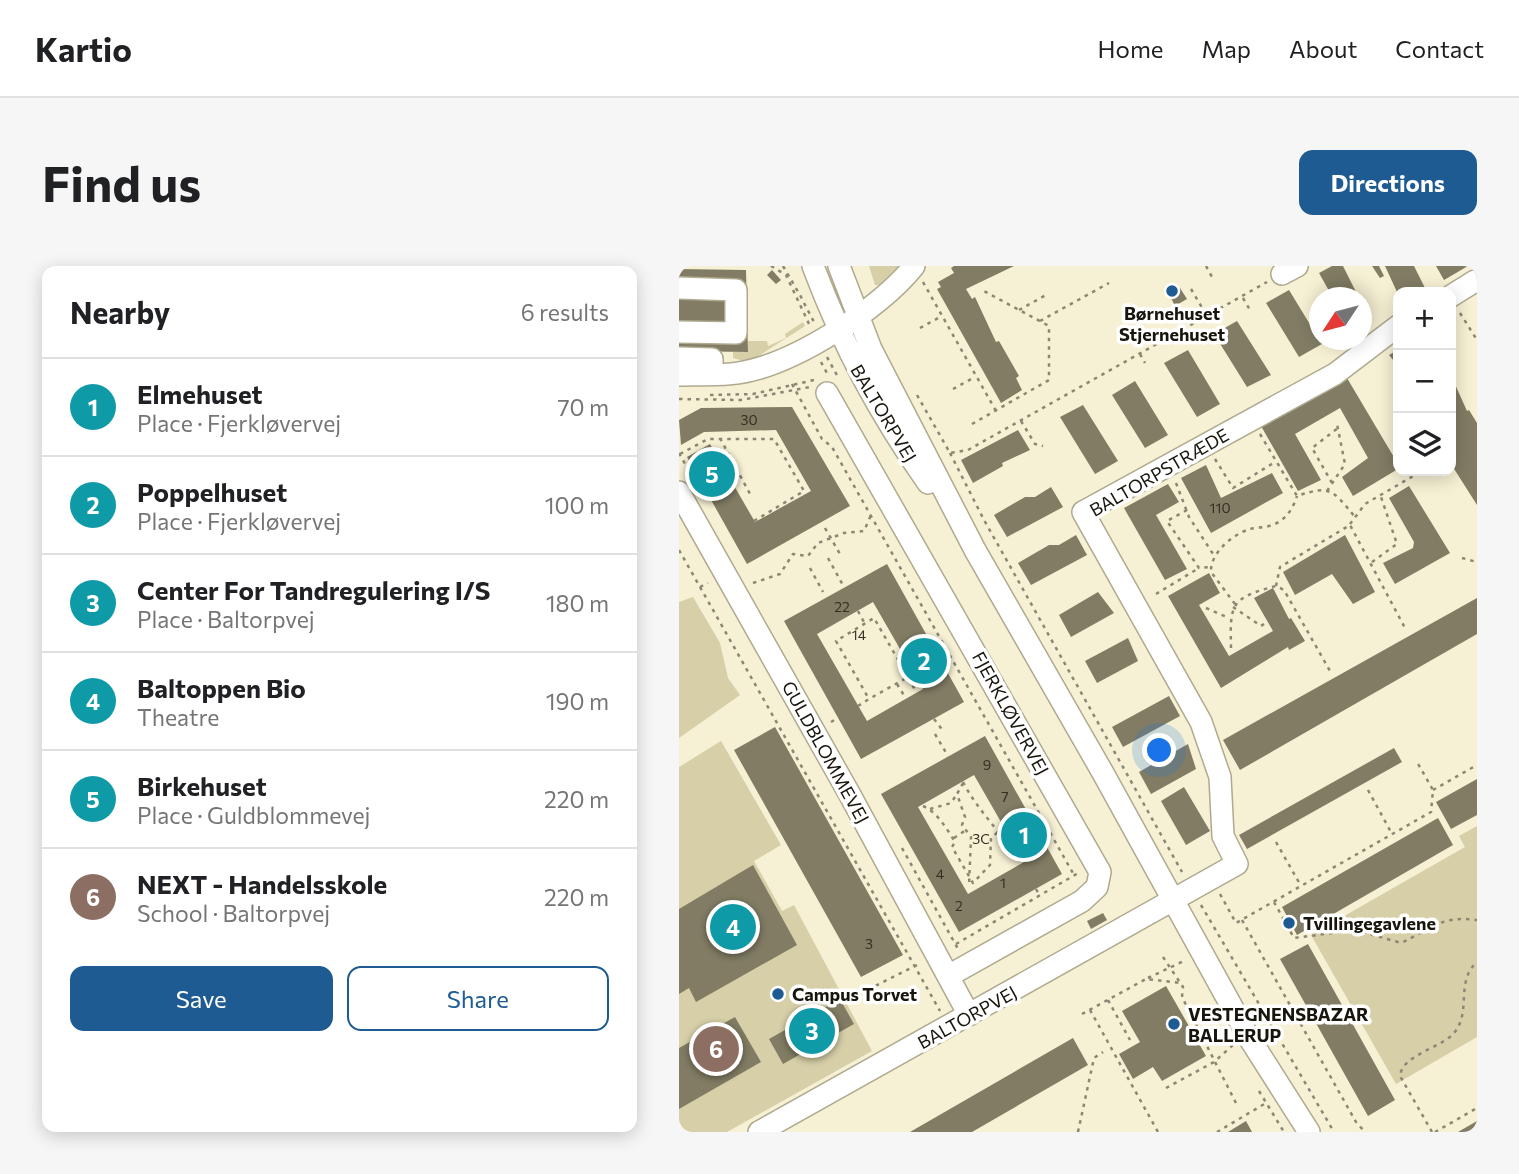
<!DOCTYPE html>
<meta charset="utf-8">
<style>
:root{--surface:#fff;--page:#f6f6f6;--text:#202124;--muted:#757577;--line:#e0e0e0;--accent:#1e5b92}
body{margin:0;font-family:Commissioner,sans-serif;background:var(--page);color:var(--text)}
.controls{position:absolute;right:21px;top:21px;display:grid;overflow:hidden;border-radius:14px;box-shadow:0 4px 18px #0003}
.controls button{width:63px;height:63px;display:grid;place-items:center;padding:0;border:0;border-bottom:2px solid var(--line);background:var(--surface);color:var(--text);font:35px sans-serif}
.compass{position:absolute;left:630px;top:21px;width:63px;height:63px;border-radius:50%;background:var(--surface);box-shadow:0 4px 18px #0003;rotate:234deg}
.you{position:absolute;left:481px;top:485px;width:24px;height:24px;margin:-18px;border:5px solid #fff;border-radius:50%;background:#1a73e8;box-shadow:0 0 0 10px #1a73e833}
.badge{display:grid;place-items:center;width:46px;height:46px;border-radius:50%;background:var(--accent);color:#fff;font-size:23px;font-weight:700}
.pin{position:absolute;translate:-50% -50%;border:4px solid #fff;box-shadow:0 2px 7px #0006}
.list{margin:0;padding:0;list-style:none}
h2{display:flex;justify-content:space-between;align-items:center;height:91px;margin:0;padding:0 28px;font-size:30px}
h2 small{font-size:23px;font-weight:400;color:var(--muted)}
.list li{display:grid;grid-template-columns:46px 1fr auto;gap:21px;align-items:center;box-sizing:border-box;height:98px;padding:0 28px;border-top:2px solid var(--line)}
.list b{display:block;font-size:26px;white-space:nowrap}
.list p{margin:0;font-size:23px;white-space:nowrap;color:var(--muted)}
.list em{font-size:23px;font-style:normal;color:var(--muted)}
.actions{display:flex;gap:14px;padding:21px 28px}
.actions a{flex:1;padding:16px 0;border:2px solid var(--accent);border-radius:14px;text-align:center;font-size:24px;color:var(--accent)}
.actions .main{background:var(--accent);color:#fff}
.icon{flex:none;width:38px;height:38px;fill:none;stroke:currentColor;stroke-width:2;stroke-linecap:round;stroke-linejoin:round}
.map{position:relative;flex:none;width:798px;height:866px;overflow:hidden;border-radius:14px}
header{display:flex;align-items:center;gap:42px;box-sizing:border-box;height:98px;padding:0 35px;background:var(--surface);border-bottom:2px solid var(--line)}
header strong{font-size:33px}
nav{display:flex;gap:38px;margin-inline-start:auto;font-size:24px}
.intro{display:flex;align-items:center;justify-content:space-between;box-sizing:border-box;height:168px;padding:0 42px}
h1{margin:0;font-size:49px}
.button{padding:18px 32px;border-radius:14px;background:var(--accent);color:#fff;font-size:24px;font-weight:700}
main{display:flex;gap:42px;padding:0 42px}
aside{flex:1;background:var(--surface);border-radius:14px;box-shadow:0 4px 18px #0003}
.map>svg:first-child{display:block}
.green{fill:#d7cfa8}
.building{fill:#817c63;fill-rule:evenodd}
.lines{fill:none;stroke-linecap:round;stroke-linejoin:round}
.minor-casing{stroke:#afaa8f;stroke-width:24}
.path{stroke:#8b8774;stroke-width:2.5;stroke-dasharray:3.5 5;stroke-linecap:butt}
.minor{stroke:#fff;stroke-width:21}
.poi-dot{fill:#1e5b92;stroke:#fff;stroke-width:2.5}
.labels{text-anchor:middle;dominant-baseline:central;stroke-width:7;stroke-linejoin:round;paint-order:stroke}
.number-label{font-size:14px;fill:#323022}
.poi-label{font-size:18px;font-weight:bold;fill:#18160c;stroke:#fff;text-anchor:start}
.street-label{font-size:18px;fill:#18160c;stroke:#fff}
</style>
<header>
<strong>Kartio</strong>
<nav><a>Home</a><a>Map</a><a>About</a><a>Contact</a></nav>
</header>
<div class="intro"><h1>Find us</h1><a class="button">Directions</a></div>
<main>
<aside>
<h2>Nearby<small>6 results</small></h2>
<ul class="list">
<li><span class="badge" style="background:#0f9aa8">1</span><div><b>Elmehuset</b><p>Place · Fjerkløvervej</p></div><em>70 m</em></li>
<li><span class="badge" style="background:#0f9aa8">2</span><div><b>Poppelhuset</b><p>Place · Fjerkløvervej</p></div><em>100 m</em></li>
<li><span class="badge" style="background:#0f9aa8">3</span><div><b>Center For Tandregulering I/S</b><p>Place · Baltorpvej</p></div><em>180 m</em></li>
<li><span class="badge" style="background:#0f9aa8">4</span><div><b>Baltoppen Bio</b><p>Theatre</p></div><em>190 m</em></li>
<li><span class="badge" style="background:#0f9aa8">5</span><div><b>Birkehuset</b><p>Place · Guldblommevej</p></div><em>220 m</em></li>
<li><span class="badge" style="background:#8d6e63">6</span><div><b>NEXT - Handelsskole</b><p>School · Baltorpvej</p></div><em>220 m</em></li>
</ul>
<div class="actions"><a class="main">Save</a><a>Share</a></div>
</aside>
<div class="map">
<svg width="798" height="866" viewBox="0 0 798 866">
<rect width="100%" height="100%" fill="#f6f0d4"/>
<path class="green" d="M190,0H222L203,19H196Z
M124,56L126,60L75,93L68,96L54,92V86H69V75H88L89,80L107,72L106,68Z
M14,331L41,377L49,412L61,429L0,472V336Z
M42,475L102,579L75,595L103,645L115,639L193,785L48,866H0V501Z
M798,560V771L717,818L632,669L786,581L780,570Z"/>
<path class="building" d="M275,0H335L287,23L293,33L296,31L317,76L320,75L340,110L337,112L343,124L322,137L258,23L262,21L259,16L275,7L272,2Z
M653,0H664L680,32H654L640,7Z
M693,0H700L705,10L701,12Z
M706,0H735L747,24L718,26Z
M757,0H789L765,14Z
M0,3L67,4L69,86L0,85Z
M93,4L102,14L97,18L88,9Z
M501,22L508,33L496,40L490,28Z
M610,24L643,78L620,91L587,37Z
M682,37L692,53L682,58Z
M558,55L592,109L568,121L535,68Z
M509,84L541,138L518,151L485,97Z
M719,84V100L710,89Z
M668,112L719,198V203L674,230L663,211L689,192L661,142L616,168L642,214L619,225L582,160Z
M456,115L489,169L466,182L433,129Z
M775,116L788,145L790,144L798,157V239L772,198V118Z
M404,139L439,195L416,208L381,151Z
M113,141L171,240L68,298L8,191L31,178L76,256L132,225L97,164L25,166L2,179L0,154L22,142Z
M339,164L351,184L323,197L324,200L294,217L282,194Z
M527,199L542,232L593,207L604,227L532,267L502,212Z
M489,218L500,236L477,249L508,303L486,314L445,242Z
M730,220L771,287L716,318L704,297L734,282L735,276L710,232Z
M372,221L384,241L328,271L315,249L346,231H356Z
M397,269L408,289L352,319L339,297L370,279H380Z
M666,269L696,326L674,338L653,308L616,329L604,306Z
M208,298L285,436L182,493L105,355ZM194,336L244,423L188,455L138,368Z
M530,307L541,327L520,339L550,390L594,365L575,332L594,322L610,353L612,352L626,375L610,384L609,381L542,422L489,330Z
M419,326L435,347L392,371L380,349Z
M798,332V368L561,504L544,474Z
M449,372L459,395L418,417L406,395Z
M490,430L501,450L444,481L433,461Z
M96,461L224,689L182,711L55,484Z
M306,470L383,608L280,666L202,528ZM295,509L345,596L289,628L239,541Z
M509,478L517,503L472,528L460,506Z
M715,482L723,496L568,583L560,569Z
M798,513V549L772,563L757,536Z
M505,521L531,565L507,579L482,535Z
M759,552L774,579L618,669L603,641Z
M74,599L118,679L17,736L10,722L0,728V643Z
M424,647L428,654L412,663L408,655Z
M629,678L716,834L689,850L601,693Z
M487,720L527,790L483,815L474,801L454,813L440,788L461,776L443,745Z
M161,733L175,758L104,798L90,773Z
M56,751L82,796L0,843V782Z
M394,772L409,799L293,866H231Z
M567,855L573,866H549Z
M798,855V866H779Z"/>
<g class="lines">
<g class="minor-casing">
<path id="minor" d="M134,0C165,82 199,145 249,217
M160,0L192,83L296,284L424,507L569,770L630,866
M603,8L618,0
M0,22L57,24V67L0,66
M772,30L796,15
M0,92L33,93V108
M0,109C19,108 40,110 59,107C114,99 201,43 235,0
M148,127L421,606L418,621L403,635L271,709
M0,226L171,529L290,749
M80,866L558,598L544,570L541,511L522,456L404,246L656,108L719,60"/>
</g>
<path class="path" d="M92,0L107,9L131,60
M104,0L125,36
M527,0L533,11
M244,16L317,145
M512,23L528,50
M564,32L571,44
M125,37L135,56
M340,44L367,29
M781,47L798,74
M361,55L430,17
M241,62L263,50
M461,88L466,97
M148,91L160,113
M142,96L149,109
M113,118L143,173L153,181L395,609
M274,123L296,111
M31,129L74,128L135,114
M238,129L271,187L289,184L588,16
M0,133L62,134L131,121
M342,155L356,178L364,180
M293,158L370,114V60L303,24
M581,168L618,230C651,219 653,223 676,251
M41,172L71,228
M0,187L15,214
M271,187L305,254L503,606
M1,188L29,173H95L125,225L75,255
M536,193L554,222L596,196
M497,217L510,251L536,291
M653,217L633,182L659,162
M648,225L666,198L658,158
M508,244L488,255L520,302L531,301
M671,258L686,238L743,205
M146,262L161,288
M0,284L21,321L29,317
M149,292L165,321
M783,292L798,296
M693,296L718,278L701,228
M131,302L144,326
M74,317L101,308L114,288L129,290L139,277L165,267L185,265L192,249
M597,320L601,301L671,259L726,362
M21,321L261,745
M477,328L520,302
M556,338L532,306C531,287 554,268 571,263C578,261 586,262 593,259C606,255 614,243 618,230
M554,341L582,360L585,358
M527,342L550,352
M179,345L186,358
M552,382C551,338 551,332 597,320L605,324L651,405
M229,412L237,425
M218,418L226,431
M179,440L190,433L157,375L195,352L229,411L190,433
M255,453L265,466
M152,456L159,452
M256,468L269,490
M284,516C300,547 325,569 343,598
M284,517L278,528L286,551L283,559L292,571L290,620
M689,524L713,568
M754,524L798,499
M244,540C258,546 268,563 276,576L273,581L294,617L311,599L312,572L319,566
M251,543L272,537L278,528
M275,572L287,564
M597,576L622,620
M223,582L279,683
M357,623L361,630
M541,628L557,657L752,546L754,524L738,496
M595,636L615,672L677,664L722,677C752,663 762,649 798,654
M522,639L655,866
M563,654L677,856L686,866
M277,678L401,606
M484,691L504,721L503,731L559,841
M469,712L507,694
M174,731L240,698
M429,734L451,774
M411,744L479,866
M403,748L467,713L502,717
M487,822L535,796L554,779
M580,825L605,866
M399,866L415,792L424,786
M538,866L587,837
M753,866L721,810C723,789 762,782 775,767C793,746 776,715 798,696
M756,866L798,842"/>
<use href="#minor" class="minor"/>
</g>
<g class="poi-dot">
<circle cx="493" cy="25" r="7"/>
<circle cx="610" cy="657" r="7"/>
<circle cx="99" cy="728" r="7"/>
<circle cx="495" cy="758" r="7"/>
</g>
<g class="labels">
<g class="number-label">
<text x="70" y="153">30</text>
<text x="541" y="241">110</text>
<text x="163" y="340">22</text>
<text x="180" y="368">14</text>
<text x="308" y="498">9</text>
<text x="326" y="530">7</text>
<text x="302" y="572">3C</text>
<text x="261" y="607">4</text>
<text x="324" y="616">1</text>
<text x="280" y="639">2</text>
<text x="190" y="677">3</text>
</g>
<g class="poi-label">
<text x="493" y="47" text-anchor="middle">Børnehuset<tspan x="493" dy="21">Stjernehuset</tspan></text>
<text x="624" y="657">Tvillingegavlene</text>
<text x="113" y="728">Campus Torvet</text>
<text x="509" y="748">VESTEGNENSBAZAR<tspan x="509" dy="21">BALLERUP</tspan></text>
</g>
<g class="street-label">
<text transform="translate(205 147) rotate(59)">BALTORPVEJ</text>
<text transform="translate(480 206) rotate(-30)">BALTORPSTRÆDE</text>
<text transform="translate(332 447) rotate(61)">FJERKLØVERVEJ</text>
<text transform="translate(147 486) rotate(61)">GULDBLOMMEVEJ</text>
<text transform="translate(288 751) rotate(-29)">BALTORPVEJ</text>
</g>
</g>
</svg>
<div class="controls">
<button>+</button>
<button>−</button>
<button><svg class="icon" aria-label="layers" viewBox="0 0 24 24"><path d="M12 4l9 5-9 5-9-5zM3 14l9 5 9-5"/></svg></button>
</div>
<svg class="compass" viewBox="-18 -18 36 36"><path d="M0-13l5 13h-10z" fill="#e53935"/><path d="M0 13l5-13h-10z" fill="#757577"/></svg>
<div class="you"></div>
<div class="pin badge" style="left:345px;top:569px;background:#0f9aa8">1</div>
<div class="pin badge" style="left:245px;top:395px;background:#0f9aa8">2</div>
<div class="pin badge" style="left:133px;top:765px;background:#0f9aa8">3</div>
<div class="pin badge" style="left:54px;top:661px;background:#0f9aa8">4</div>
<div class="pin badge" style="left:33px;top:208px;background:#0f9aa8">5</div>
<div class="pin badge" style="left:37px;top:783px;background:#8d6e63">6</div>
</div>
</main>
